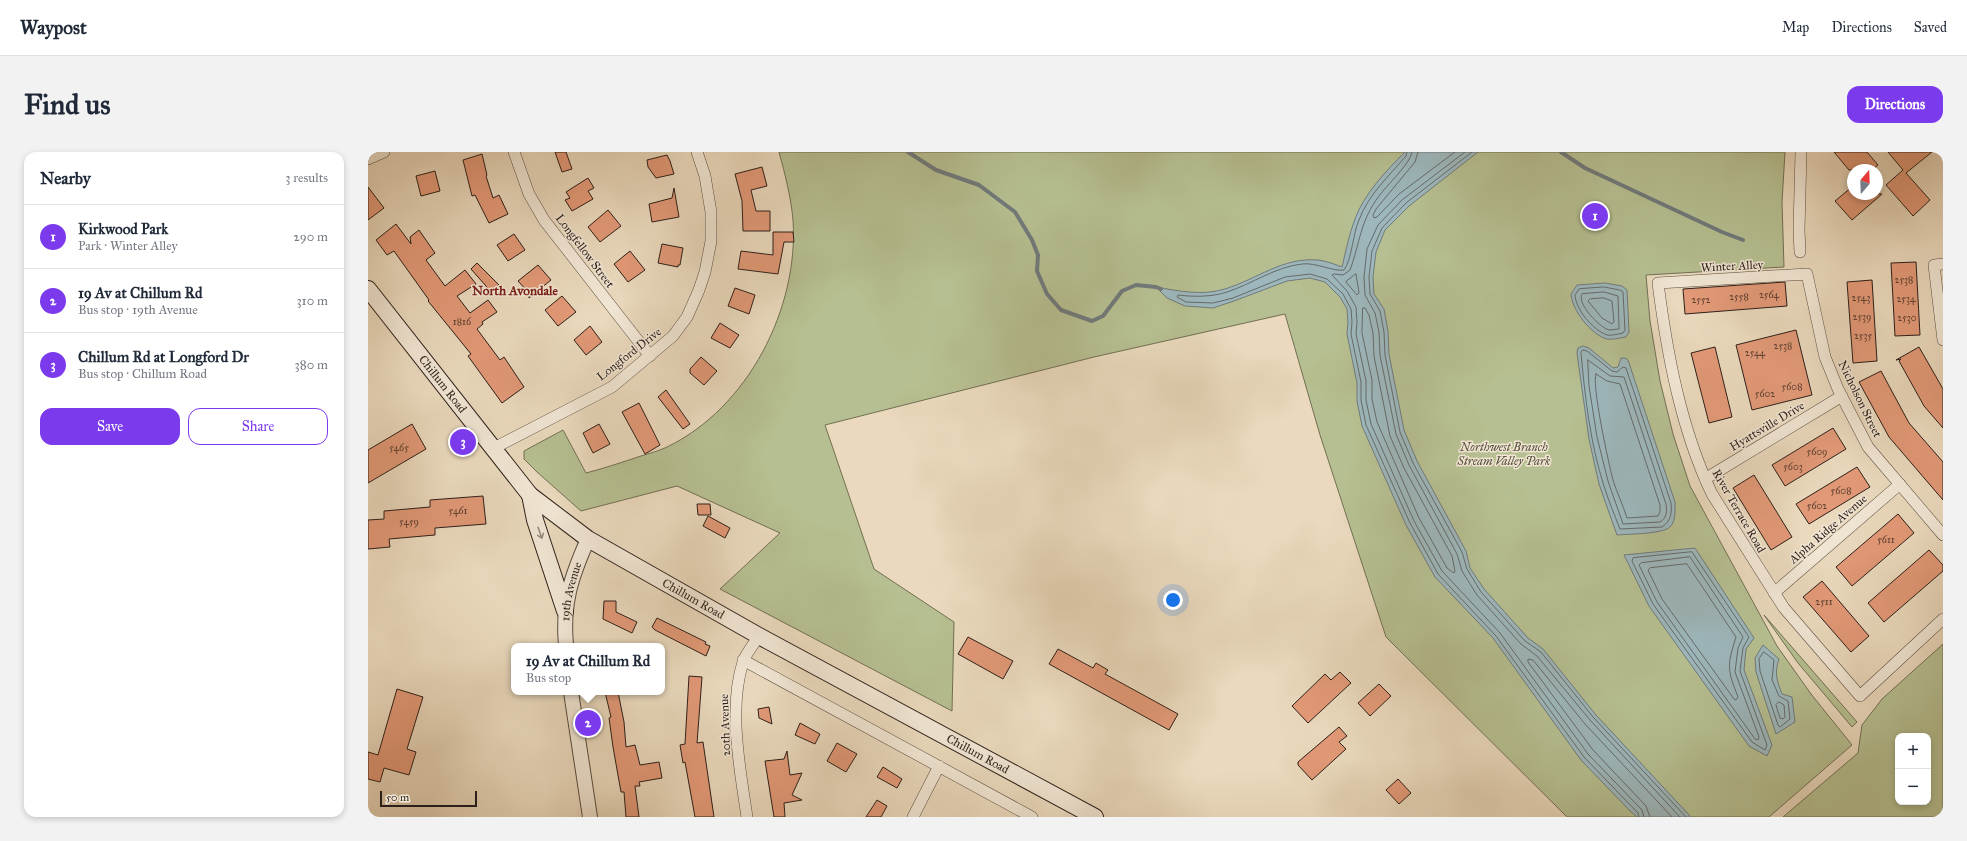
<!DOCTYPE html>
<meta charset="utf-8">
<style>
:root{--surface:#fff;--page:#f2f2f3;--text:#1f2937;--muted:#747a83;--line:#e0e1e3;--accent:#7c3aed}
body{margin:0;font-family:"IM FELL Great Primer",serif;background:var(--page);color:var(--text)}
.controls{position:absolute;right:12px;bottom:12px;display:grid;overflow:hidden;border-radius:8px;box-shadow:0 2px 6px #0003}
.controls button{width:36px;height:36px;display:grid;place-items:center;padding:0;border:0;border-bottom:1px solid var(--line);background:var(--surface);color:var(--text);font:20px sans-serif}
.compass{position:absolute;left:1479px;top:12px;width:36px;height:36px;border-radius:50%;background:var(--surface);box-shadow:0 2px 6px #0003;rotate:19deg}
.scale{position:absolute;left:12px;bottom:10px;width:97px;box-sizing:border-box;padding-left:4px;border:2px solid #2d1f19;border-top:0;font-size:11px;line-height:14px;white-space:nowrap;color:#2d1f19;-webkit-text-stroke:3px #f1e6d4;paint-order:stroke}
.you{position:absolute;left:805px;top:448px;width:14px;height:14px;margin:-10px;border:3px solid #fff;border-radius:50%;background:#1a73e8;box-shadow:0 0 0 6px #1a73e833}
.badge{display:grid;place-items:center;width:26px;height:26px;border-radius:50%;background:var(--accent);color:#fff;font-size:13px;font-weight:700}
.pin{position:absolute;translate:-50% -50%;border:2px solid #fff;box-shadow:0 1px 4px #0006}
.popup{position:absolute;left:143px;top:491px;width:154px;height:52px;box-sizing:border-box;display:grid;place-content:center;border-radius:8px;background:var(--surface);filter:drop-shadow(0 1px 3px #0005);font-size:13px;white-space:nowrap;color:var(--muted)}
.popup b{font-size:15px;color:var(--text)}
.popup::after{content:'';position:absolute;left:50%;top:100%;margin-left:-8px;border:8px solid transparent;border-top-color:var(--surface)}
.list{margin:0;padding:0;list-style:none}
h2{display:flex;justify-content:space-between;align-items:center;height:52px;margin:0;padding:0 16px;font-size:17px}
h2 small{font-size:13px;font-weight:400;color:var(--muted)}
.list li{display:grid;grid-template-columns:26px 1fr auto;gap:12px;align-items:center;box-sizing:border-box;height:64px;padding:0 16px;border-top:1px solid var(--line)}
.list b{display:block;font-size:15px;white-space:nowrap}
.list p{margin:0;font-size:13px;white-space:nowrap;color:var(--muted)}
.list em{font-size:13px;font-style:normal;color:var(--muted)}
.actions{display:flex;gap:8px;padding:12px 16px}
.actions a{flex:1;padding:9px 0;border:1px solid var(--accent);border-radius:12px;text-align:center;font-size:14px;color:var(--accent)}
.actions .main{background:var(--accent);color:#fff}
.map{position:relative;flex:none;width:1575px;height:665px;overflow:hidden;border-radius:12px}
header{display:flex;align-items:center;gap:24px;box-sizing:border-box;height:56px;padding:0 20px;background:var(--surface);border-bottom:1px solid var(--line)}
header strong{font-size:19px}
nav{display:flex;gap:22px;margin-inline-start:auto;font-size:14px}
.intro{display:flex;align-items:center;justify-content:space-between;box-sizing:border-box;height:96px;padding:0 24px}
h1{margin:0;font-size:28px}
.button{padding:10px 18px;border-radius:12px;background:var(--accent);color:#fff;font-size:14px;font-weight:700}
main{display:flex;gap:24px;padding:0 24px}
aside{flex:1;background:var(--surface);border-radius:12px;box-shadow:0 2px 6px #0003}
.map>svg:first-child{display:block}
.green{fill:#b6bf91;stroke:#726f55;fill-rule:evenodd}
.water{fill:#9db7bc;stroke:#707a7b}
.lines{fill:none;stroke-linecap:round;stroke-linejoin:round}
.shore{stroke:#656b6a;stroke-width:1}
.stream{stroke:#707a7b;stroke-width:4}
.building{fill:#e29977;stroke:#2d1f19}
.minor-casing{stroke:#5c4e42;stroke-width:12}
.tertiary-casing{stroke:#5c4e42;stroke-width:16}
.secondary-casing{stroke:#2d1f19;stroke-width:18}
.minor{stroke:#f1e6d4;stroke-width:11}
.tertiary{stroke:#f1e6d4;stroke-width:14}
.secondary{stroke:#f1e6d4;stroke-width:16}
.oneway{stroke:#998c80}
.labels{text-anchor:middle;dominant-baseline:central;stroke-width:3;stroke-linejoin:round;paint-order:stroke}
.number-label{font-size:10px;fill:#5a3e30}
.street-label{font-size:12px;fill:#2d1f19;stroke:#f1e6d4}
.park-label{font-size:12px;font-style:italic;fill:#564f3d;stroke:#f1e6d4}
.neighbourhood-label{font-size:13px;font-weight:bold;fill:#7a1f14;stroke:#f1e6d4}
</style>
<header>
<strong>Waypost</strong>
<nav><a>Map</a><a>Directions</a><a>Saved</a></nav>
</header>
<div class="intro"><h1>Find us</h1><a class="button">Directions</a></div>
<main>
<aside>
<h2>Nearby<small>3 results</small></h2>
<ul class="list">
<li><span class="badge">1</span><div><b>Kirkwood Park</b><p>Park · Winter Alley</p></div><em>290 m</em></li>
<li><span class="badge">2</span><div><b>19 Av at Chillum Rd</b><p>Bus stop · 19th Avenue</p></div><em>310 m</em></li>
<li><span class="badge">3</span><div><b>Chillum Rd at Longford Dr</b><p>Bus stop · Chillum Road</p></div><em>380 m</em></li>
</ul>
<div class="actions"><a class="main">Save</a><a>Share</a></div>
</aside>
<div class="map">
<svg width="1575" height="665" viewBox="0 0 1575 665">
<rect width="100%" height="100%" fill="#ead9bd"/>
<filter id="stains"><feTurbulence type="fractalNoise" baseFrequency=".005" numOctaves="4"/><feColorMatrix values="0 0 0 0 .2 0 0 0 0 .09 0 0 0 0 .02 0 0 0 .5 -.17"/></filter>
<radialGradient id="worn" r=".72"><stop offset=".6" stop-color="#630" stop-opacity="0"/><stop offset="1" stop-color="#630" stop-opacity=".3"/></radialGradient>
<path class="green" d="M411,0H1417L1414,50L1416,115L1278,123L1282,169L1292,229L1305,282L1322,334L1409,494L1443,542L1484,593L1401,665H1199L1018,485L952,283L917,162L726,205L457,273L506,417L586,470L584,559L352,437L412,381L309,334L213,359L169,320L156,307V299L195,278L218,321C237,316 255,310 273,304C282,301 291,299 299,295C380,256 431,156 425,68C423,45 417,22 411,0Z
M1396,463L1489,570L1484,575L1430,511Z
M1575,492V665H1415L1490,601L1494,573L1514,547ZM1530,584H1560V650H1530Z"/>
<path class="water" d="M1037,0H1110L1041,54L1017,78L1008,100L1005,125L1006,142L1016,157L1020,179L1021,202L1036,278L1049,309L1098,399L1102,416L1116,437L1160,486L1175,497L1228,563L1323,665H1269L1262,659L1213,608L1125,486L1067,425L1038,373L994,274L989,249V231L979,182L980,170L979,157L972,145L957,130L942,126L919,129L866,149L845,156L817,154L799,146L788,135C811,139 834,144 857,137C889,127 915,105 950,108C958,109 966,112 974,115C978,99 981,82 987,67C996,42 1018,19 1037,0Z
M1237,131L1254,134L1259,138L1261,180L1258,185C1252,186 1244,188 1239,187C1223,183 1204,158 1203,142L1209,133Z
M1215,194L1221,196L1245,216L1250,215L1253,206H1257L1260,208L1307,350C1307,358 1308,369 1302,375C1295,382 1261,382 1249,383L1231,332L1221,287L1209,201L1210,196Z
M1327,396L1386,486L1378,497L1376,518L1404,593L1399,604L1381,594L1281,454L1256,403Z
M1395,493L1411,507C1406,521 1409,529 1414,542L1424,545L1427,570L1408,582L1388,520L1387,506Z"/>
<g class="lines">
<path class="shore" d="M1039,0L1038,4C1021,24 1000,43 991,68C985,81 984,107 976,118C966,120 947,110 934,112C907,115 884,132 859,140C844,145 826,145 810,143L809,145L818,150L845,151L865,146L917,125L942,122L959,127L975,142L983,157L984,170L983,182L993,230V248L998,273L1042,371L1070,422L1128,484L1216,605L1270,661L1271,665
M1044,0C1043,11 1018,34 1011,44C992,69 992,91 982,118L975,123L966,122L964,123L979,139L988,155L989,170L988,182L998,229V248L1003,272L1046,369L1074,419L1132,481L1220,602L1274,658L1276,665
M1050,0L1047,10L1008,57L1005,63L1006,66L1009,65L1031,42L1087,0
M1097,0L1034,48L1010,73L999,97L996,125L997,143L1007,161L1011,180L1012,203L1028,282L1041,313L1089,402L1094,419L1109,443L1153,492L1169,504L1222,568L1312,665
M1104,0L1038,51L1014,76L1004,99L1001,125L1002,142L1012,159L1016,180L1017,203L1032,280L1045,311L1094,400L1099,417L1113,440L1157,489L1173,500L1225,565L1318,665
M988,122L991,141L989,143L978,130Z
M1236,135L1252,138L1255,140L1257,178L1255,181C1250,182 1243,184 1239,183C1225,178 1208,158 1207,143L1211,137Z
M1236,140L1250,144L1251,177C1248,177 1244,178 1241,178C1231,175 1208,151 1214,142Z
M1236,146L1244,149L1246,170L1244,172L1234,166L1220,149L1222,147Z
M995,156H997L1001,163L1005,181L1006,204L1022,284L1036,316L1084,404L1087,419L1086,421L1079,416L1051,366L1009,270L1004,247V228L994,181Z
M1215,198L1219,199L1244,219L1249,220L1255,215L1258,216L1303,351C1304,361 1303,369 1294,375L1252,377C1246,362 1240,347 1235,331C1222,289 1217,245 1213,201Z
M1220,208L1242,224L1256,225L1298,352C1299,359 1299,366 1292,370L1255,372L1240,329L1229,285L1221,234Z
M1228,222L1239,229L1252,232L1292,353V360L1290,364L1259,366C1255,353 1249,341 1245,328C1241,313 1223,231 1228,222Z
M1324,400L1381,485L1375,496L1372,519L1399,593L1397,598L1384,590L1285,452L1264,409L1265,406Z
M1322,405L1375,485L1370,496L1367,520L1391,585L1390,588L1387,587L1289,450L1271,413L1273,411Z
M1319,412L1368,485C1359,514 1359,517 1370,545L1368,548L1366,547L1294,447L1280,418L1282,416Z
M1396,500L1406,508L1404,528L1411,544L1420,549L1422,567L1412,575L1410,573L1392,519L1391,507Z
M1411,550L1416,553L1417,565L1415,567L1412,566L1408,553Z
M1282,665L1278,654L1225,598L1160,510V507L1165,508L1217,572L1304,665"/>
<path class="stream" d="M540,0L568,18L611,33L647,60L664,88L670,103L669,119L679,142L693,158L724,169L735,164L754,139L768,133L788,135L793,137
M1193,0L1217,16L1354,80L1375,88"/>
</g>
<path class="building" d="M187,0H198L204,17L194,20Z
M1466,0H1499L1510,13L1504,18H1481Z
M1520,0H1564L1538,21L1562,48L1545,64L1518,33L1535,18Z
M114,2L119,23L118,24L125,46L131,43L140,62L121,71L107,43L104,44L95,8Z
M299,3L302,9L306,22L288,26L280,15L279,8Z
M394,15L399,34L383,38L388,59H402V79H375L374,49L367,22Z
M67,19L72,39L53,44L48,24Z
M220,26L226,36L220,39L225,47L204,59L197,48L202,46L198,40Z
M1485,34V42H1514L1484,68L1467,49Z
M0,35L16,56L0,68Z
M306,36L311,65L284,70L281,52L304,46Z
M240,58L253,74L232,90L220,75Z
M28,72L43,92L42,85L51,78L67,101L58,108L77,134L97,118L108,132L89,144L102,161L120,148L129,160L114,170L115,172L109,177L132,208L136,205L156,235L134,251L100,204L103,202L60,149L61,148L26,99L19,103L8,88Z
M405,80H425L426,90H416L410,122L370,117L373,99L405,103Z
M146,82L157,98L140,109L129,93Z
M294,92L315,96L312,113H310V115L290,111Z
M262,99L277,118L260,130L246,112Z
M1548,110L1552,183L1527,184L1523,111Z
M109,111L133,135L125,142L103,117Z
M170,113L183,128L161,146V141L150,129Z
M1504,128L1509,209L1485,211L1479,130Z
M1417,130L1419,154L1317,162L1315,137Z
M367,136L387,143L381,162L360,154Z
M194,144L208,160L190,174L177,158Z
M352,171L371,183L362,196L343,186Z
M222,174L234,190L218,203L206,188Z
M1428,178L1444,243L1384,258L1368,193Z
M1347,195L1364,265L1341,271L1323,201Z
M1551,195L1575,237V276L1556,254L1531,209L1533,207L1528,208Z
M333,205L349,219L336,233L322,221V217Z
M1513,219L1541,271L1575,310V348L1521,285L1491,230Z
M298,238L322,272L315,277L290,245Z
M271,251L292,293L277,302L254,260Z
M44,272L58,297L0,331V298Z
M231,272L242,292L225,301L215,281Z
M1465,276L1478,297L1417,334L1404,313Z
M1489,315L1502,335L1441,372L1428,352Z
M1386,323L1424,385L1403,398L1365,336Z
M115,344L118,372L67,376V383L21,387L22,395L0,397V368L16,367V359L62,355V348Z
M329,352H342L343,363H330Z
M1530,362L1546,381L1484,434L1468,415Z
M340,364L362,376L357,386L335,374Z
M1561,398L1575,413V419L1516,470L1500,451Z
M1454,429L1501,484L1483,500L1435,445Z
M236,449H248V460L269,470L264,481L235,467Z
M289,466L338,490L337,492L342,494L338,504L287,478L284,475Z
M600,485L645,509L635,527L590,502Z
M690,497L725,516L728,511L740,518L737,522L810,562L801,578L681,512Z
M972,520L983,531L940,571L924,554L957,522L963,528Z
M321,524L334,525L329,591L335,590L346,665H327L317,610L315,611L312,593L317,592Z
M1011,532L1023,544L1002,564L990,551Z
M29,537L55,545L39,597L48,600L41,623L16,616L12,630L0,627V600L10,603Z
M237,540H250L256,570L258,595L267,593L272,613L291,610L294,626L271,630L272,634H267L271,665H258L256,640H253L245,595L241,566L243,565Z
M401,555L404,572L391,566L390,557Z
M432,571L452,582L447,592L427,583Z
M971,575L979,584L971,590L978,597L944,628L930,613V610Z
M469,591L489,602L478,620L459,609Z
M419,599L422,623L434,621L424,643L434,648L416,651L417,665H406L397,609L416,607Z
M515,615L534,627L529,636L509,625Z
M1030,627L1043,641L1031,652L1018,638Z
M509,648L519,654L513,665H498Z"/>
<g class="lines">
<g class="minor-casing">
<path id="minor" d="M146,0L161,42L176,68L282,204
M0,7L16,0
M1432,100L1431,78L1433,0
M1575,112L1566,113L1575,188
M124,297L244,235L305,184L319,165L331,138L337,120L343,89V60L337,24L329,0
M1337,327L1474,244
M1575,383L1500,295L1470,237L1457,205L1439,122L1290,131C1299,202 1313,277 1344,342L1416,456L1492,544L1575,467
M1406,441L1532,332
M375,508L664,665
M379,665C372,617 360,557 375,510C378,501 386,492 391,484
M545,665L571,614"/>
</g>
<g class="tertiary-casing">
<g id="tertiary">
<path id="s1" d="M198,494C194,452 203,425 220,387"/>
<path d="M203,540L222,665"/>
</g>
</g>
<g class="secondary-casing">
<g id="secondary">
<path id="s2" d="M0,137L162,343L220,387L391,484L727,665"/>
<path d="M162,343L167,368L197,459"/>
</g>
</g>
<use href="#minor" class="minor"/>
<use href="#tertiary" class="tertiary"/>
<use href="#secondary" class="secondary"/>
</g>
<defs><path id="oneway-shaft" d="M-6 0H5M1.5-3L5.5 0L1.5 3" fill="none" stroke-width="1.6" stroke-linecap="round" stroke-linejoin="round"/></defs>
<use class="oneway" href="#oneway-shaft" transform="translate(172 381) rotate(71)"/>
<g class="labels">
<g class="number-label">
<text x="1536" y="128">2538</text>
<text x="1401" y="143">2564</text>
<text x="1371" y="145">2558</text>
<text x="1493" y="146">2543</text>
<text x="1538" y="147">2534</text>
<text x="1333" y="148">2552</text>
<text x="1494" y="165">2539</text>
<text x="1539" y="166">2530</text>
<text x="94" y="170">1816</text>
<text x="1495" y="184">2535</text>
<text x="1415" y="194">2538</text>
<text x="1387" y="201">2544</text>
<text x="1424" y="235">5608</text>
<text x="1397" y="242">5602</text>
<text x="31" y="296">5465</text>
<text x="1449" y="300">5609</text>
<text x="1425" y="315">5603</text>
<text x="1473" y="339">5608</text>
<text x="1449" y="354">5602</text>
<text x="90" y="359">5461</text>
<text x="41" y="370">5459</text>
<text x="1518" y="388">5611</text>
<text x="1456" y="450">2511</text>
</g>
<g class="street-label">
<text transform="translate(217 99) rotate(53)">Longfellow Street</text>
<text transform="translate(1364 114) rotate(-3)">Winter Alley</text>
<text transform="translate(261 202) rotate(-38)">Longford Drive</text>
<text stroke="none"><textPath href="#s2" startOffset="121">Chillum Road</textPath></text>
<text transform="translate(1492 247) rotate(64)">Nicholson Street</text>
<text transform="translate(1399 274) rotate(-31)">Hyattsville Drive</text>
<text transform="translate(1371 359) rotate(60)">River Terrace Road</text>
<text transform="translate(1460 377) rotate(-41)">Alpha Ridge Avenue</text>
<text stroke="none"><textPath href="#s1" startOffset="55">19th Avenue</textPath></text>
<text stroke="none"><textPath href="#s2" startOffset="456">Chillum Road</textPath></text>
<text transform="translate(357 573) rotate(-92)">20th Avenue</text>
<text stroke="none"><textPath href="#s2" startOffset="780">Chillum Road</textPath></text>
</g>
<g class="park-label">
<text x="1136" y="295">Northwest Branch<tspan x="1136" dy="14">Stream Valley Park</tspan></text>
</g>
<g class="neighbourhood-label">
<text x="147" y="139">North Avondale</text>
</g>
</g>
<rect width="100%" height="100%" filter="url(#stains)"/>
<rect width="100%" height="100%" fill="url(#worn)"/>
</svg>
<div class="controls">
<button>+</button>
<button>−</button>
</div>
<svg class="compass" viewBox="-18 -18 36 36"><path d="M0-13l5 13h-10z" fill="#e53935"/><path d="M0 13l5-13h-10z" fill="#747a83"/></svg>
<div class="scale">50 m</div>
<div class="you"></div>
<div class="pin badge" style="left:1227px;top:64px">1</div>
<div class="pin badge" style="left:220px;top:571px">2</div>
<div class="popup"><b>19 Av at Chillum Rd</b>Bus stop</div>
<div class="pin badge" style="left:95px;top:290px">3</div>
</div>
</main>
